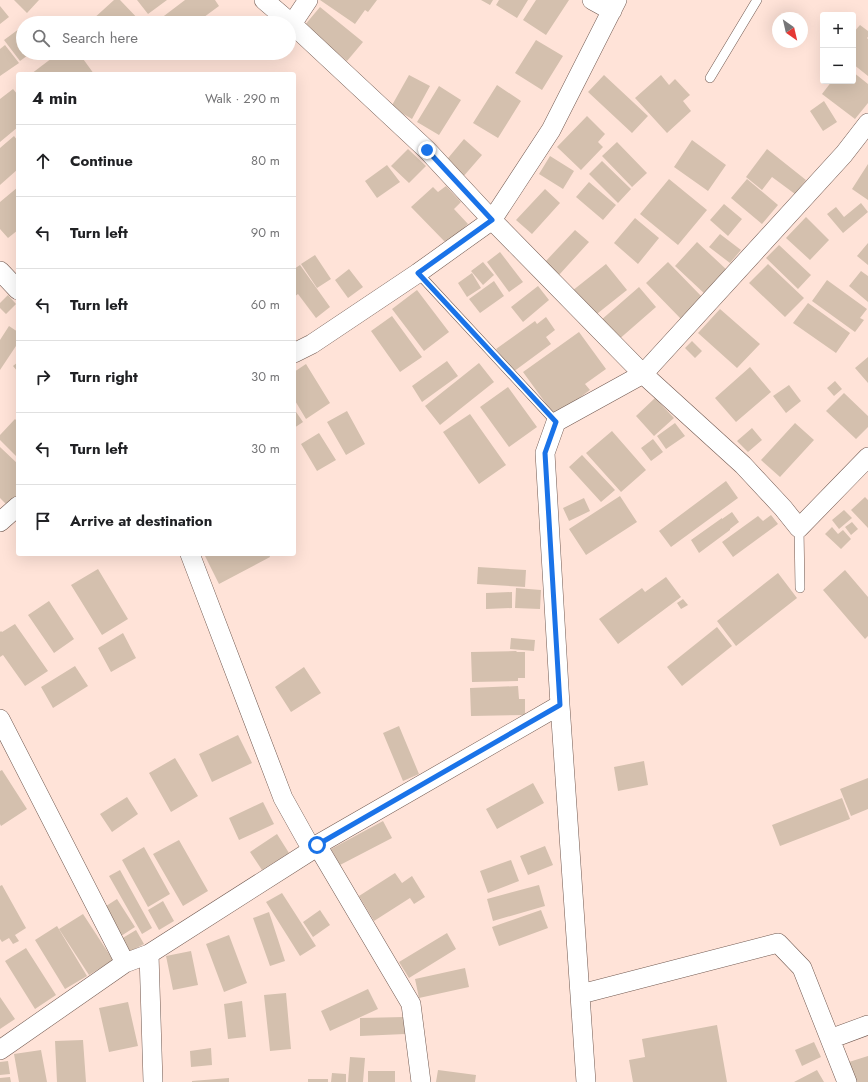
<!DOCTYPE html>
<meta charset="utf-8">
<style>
:root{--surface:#fff;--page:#f2f2f2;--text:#202124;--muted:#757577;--line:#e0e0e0}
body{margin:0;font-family:Jost,sans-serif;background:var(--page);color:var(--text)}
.controls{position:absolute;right:12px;top:12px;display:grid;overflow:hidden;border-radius:4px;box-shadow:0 4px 16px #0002}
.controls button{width:36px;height:36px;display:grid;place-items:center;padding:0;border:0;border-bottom:1px solid var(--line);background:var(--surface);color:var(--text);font:20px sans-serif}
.compass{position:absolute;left:772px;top:12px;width:36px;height:36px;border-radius:50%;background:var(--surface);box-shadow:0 4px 16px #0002;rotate:146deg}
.stop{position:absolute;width:12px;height:12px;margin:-9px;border:3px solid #1a73e8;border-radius:50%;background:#fff}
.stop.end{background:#1a73e8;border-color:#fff;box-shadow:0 1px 4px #0008}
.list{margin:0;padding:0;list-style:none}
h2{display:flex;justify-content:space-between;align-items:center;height:52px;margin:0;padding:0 16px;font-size:17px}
h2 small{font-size:13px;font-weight:400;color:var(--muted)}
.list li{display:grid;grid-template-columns:26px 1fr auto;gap:12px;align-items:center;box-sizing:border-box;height:72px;padding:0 16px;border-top:1px solid var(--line)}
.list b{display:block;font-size:15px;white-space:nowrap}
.list em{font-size:13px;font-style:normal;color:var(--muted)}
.icon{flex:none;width:22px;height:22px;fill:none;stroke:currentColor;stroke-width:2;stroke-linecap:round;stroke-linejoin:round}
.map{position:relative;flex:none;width:868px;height:1082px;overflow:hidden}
.search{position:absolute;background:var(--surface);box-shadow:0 4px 16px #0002;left:16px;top:16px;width:280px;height:44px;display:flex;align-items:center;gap:10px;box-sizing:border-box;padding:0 14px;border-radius:22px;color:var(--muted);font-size:15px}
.panel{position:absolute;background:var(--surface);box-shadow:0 4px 16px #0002;left:16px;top:72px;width:280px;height:484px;border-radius:4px}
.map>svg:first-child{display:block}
.building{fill:#d4c0ae}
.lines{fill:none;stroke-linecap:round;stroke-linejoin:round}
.lane-casing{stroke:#715950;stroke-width:10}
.street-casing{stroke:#715950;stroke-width:20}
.lane{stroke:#fff;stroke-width:9}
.street{stroke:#fff;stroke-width:19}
.route{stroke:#1a73e8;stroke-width:5}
</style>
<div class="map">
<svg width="868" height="1082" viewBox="0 0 868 1082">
<rect width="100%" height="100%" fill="#ffe3d8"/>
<path class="building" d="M14,0H39L27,13Z
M114,0H120L142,23H95L92,20Z
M137,0H167L148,14Z
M185,0H215L219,6L196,23H157L156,22Z
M320,0H377L368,12L365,10L355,24Z
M481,0H493L490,5Z
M499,0H528L517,18L496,5Z
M536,0H569L546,35L523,20Z
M0,6L9,17L0,24Z
M320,7L363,42L347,61L304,26Z
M860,25L868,31V37L867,38L868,39V76L853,64V33Z
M23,26V53H31L20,61L4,40Z
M536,40L563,56L542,90L515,73Z
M5,45L19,63L0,76V49Z
M57,53H85L81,56L94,74H31L52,58L51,57Z
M853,72L868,84V103L855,119L822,94L832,81H853Z
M409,75L430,86L412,119L391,107Z
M604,75L648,116L632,133L588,92Z
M661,75L669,85L675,79L690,95L683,101L691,111L667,133L635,98Z
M497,85L521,101L498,138L473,123Z
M439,86L461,100L439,135L417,122Z
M13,89L18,95V127L0,142V99Z
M824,101L837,122L823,131L810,111Z
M587,116L605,134L598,142L603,147L581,170L557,147Z
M14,136L18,141V169L0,185V148Z
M464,139L482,155L462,178L444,163Z
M692,140L726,165L708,191L674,167Z
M617,142L647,173L632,187L602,156Z
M408,149L426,166L409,183L391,166Z
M767,149L806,180L795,194L772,177L762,190L746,177Z
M550,156L574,171L563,189L539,174Z
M602,161L631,189L618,203L589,174Z
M868,164V200L852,189Z
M387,165L400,182L377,198L365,181Z
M669,179L707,210L678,245L640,214Z
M747,179L778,205L762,224L731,198Z
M589,182L616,205L603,220L576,197Z
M446,186L461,202L454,209L468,224L447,244L411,207L433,187L438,192Z
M18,187V230L8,238L0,229V202Z
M545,189L560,203L532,234L516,220Z
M861,203L868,212L843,233L827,214L836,207L844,217Z
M724,204L742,219L728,236L710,220Z
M806,217L829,240L810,260L786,238Z
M635,218L659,238L638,264L614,243Z
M575,230L589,242L559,275L545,262Z
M720,234L741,250L730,263L709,247Z
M697,242L728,271L706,295L675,266Z
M868,243V265L857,256Z
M779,245L811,275L798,289L766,258Z
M500,252L523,282L509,292L487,262Z
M315,255L331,279L317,288L301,264Z
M483,262L494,275L483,285L471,271Z
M668,262L703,298L681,319L646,283Z
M606,264L627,290L593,317L572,291Z
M768,264L804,298L785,317L749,283Z
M300,265L330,307L316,318L298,294L294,297V269Z
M349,269L363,287L348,298L335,280Z
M861,271L868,276V302L849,286Z
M472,273L481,288L467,297L458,283Z
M827,280L867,309L860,318L864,320L855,332L812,301Z
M494,281L504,296L480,313L469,299Z
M538,286L549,300L523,322L511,307Z
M639,287L656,307L617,341L600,321Z
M417,290L449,332L424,351L392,309Z
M8,295L16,304L6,314L0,308V303Z
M808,303L850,333L836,353L793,323Z
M720,309L760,344L737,368L698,333Z
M392,316L422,357L400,372L371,331Z
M546,317L555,330L546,337L551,344L513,372L496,349L535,321L537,324Z
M9,326L18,332V343L0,370V340Z
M579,332L606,369L585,384L590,390L555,416L523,372Z
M692,341L702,351L695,358L685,348Z
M868,357V383L855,368Z
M447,361L458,376L422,402L412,386Z
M18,362V372L13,366Z
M479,363L494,382L440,425L425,406Z
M306,364L330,403L306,419L294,399V372Z
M750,367L771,392L736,422L715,398Z
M835,381L842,389L834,396L827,388Z
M789,385L801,401L786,413L773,396Z
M508,387L537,427L509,447L480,407Z
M844,393L868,416V427L856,439L826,411Z
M655,398L674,418L654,436L636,416Z
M294,409L303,422L294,428Z
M347,411L365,444L346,455L327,422Z
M470,414L506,465L479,484L443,432Z
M15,419L18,422V458L0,440V435Z
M675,423L685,436L666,449L657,436Z
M795,423L814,440L780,477L761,460Z
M752,428L762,440L748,452L737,441Z
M612,431L646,470L621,492L586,453Z
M319,433L336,460L317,471L301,444Z
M653,439L663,452L651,461L641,448Z
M0,447L18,464V498L9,507L0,498Z
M582,455L615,490L601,502L569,467Z
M726,481L738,498L671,547L659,531Z
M620,496L637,522L586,555L569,529Z
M865,497L868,500V528L851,510Z
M584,498L590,511L569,521L563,508Z
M844,510L852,518L839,529L832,520Z
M732,512L739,522L730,529V530L699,553L691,540L722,518V519Z
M771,515L778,524L733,557L722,542L758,516L763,521Z
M852,522L858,529L851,535L845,527Z
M832,527L838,534L843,530L851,539L841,549L825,534Z
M204,554H269L270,557L219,584Z
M478,567L526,570L525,587L477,584Z
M98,569L128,619L102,635L71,585Z
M845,570L868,597V636L865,639L823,590Z
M778,573L797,598L736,646L717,621Z
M666,577L681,597L618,644L599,619L642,588L645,592Z
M516,588L541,590L540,609L515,608Z
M512,592V608L486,609V593Z
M683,599L688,605L681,609L677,603Z
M49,601L74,639L54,653L28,615Z
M15,624L48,671L25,686L3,655L0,657V632L1,631L2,632Z
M717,627L732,646L682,686L667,667Z
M123,633L136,658L111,672L98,648Z
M511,638L535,640L534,651L510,649Z
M516,651L517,652H525V678H518V681L472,682L471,652Z
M75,666L88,686L53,708L41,687Z
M304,667L321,693L291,712L275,687Z
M518,686L519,699H525V715L471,716L470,688Z
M399,726L419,774L403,781L383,733Z
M238,735L252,763L212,782L199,754Z
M175,758L198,796L171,812L149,773Z
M644,761L648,785L618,791L614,767Z
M2,770L27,809L1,826L0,824V771Z
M868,778V809L851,816L840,789Z
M533,783L544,803L497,829L486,809Z
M127,797L138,814L112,832L100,814Z
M842,798L850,819L780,846L772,825Z
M263,802L274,824L239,840L229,818Z
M383,821L392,838L340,865L331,849Z
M277,834L289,853L262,870L250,852Z
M179,840L208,891L183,906L153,854Z
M545,846L553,865L528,875L520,856Z
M144,847L170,894L148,907L122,860Z
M511,860L519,881L488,893L480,871Z
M120,870L152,928L142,934L109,876Z
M395,873L402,883L412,876L425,897L414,904L410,898L374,921L359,896Z
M2,885L26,928L15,935L19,941L13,944L9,938L2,942L0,939V886Z
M539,885L545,906L493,921L487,899Z
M282,893L316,946L300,956L266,902Z
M117,899L135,927L121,936L103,908Z
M163,901L174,921L159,930L148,910Z
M320,910L330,925L313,937L303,922Z
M541,910L548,928L499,946L492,927Z
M269,912L285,961L270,966L253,918Z
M83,914L113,960L89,975L59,929Z
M57,926L87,976L65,989L35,940Z
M136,930L144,944L129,952L121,939Z
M447,933L456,949L409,978L399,962Z
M229,935L247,983L224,992L206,944Z
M26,948L56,995L35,1009L5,961Z
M191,951L198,985L173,990L166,956Z
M465,968L469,987L419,998L415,979Z
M368,989L378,1009L330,1031L321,1011Z
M286,993L291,1049L270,1051L264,995Z
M0,997L15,1019L0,1029Z
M242,1001L246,1037L228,1039L224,1004Z
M128,1002L138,1046L109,1052L99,1008Z
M404,1017L405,1034L360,1036V1018Z
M717,1025L727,1082H633L629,1060L645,1057L642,1039Z
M83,1040L86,1082H57L55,1041Z
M814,1042L821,1057L802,1066L795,1050Z
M211,1048L212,1065L191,1067L190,1051Z
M41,1050L47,1082H19L14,1054Z
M868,1056V1082H856L849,1062Z
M350,1057L365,1058L363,1082H348Z
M8,1061L10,1074L0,1075V1062Z
M438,1070L476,1075L475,1082H436Z
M817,1070L824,1082H794Z
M368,1071H395V1082H368Z
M332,1073L346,1074V1082H331Z
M10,1077L11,1082H0V1078Z
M229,1078V1082H192V1081Z
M308,1079H328V1082H308Z"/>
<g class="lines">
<g class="lane-casing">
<path id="lane" d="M710,78L757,0
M418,273L556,422
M799,528L800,588"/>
</g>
<g class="street-casing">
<path id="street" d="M264,0L292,24L427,150L492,220L643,374L743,465L783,508L799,528L868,457
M592,0L612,11
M292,24L308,0
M0,271L18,290
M294,353L312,344L418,273L492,220L551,130L617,0
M0,522L18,506
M190,554L283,798L312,850
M0,719L125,963
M317,845L411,1004L421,1082
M149,954L153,1082
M581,994L778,943L802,968L847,1082
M830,1039L868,1025
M0,1050L125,963L149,954L312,850L317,845L560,705
M586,1082L560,705L545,453L556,422L643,374L844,154L868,123"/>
</g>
<use href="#lane" class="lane"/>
<use href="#street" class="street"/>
</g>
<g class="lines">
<path class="route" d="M317,845L560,705L545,453L556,422L418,273L492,220L427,150"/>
</g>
</svg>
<div class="controls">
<button>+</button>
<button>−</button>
</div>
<svg class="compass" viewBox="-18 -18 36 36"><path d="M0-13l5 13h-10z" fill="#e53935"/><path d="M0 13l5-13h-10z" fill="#757577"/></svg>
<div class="stop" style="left:317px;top:845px"></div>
<div class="stop end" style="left:427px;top:150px"></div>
<div class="search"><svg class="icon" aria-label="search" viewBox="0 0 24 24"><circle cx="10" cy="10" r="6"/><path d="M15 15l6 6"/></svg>Search here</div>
<section class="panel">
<h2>4 min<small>Walk · 290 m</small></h2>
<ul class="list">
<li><svg class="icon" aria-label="ahead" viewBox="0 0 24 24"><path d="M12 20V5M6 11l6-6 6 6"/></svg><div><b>Continue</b></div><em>80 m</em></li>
<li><svg class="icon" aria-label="left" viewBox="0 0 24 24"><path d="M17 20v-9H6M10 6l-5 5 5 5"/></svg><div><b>Turn left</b></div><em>90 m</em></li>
<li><svg class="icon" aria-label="left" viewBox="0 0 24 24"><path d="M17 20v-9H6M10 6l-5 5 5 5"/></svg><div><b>Turn left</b></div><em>60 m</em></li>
<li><svg class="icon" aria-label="right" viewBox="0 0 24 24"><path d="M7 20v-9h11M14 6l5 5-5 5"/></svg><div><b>Turn right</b></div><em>30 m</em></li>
<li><svg class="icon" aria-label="left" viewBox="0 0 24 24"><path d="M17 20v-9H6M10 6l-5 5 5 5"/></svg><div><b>Turn left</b></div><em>30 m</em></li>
<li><svg class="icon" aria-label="arrive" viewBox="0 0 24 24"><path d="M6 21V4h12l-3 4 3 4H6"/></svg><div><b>Arrive at destination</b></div></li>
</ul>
</section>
</div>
